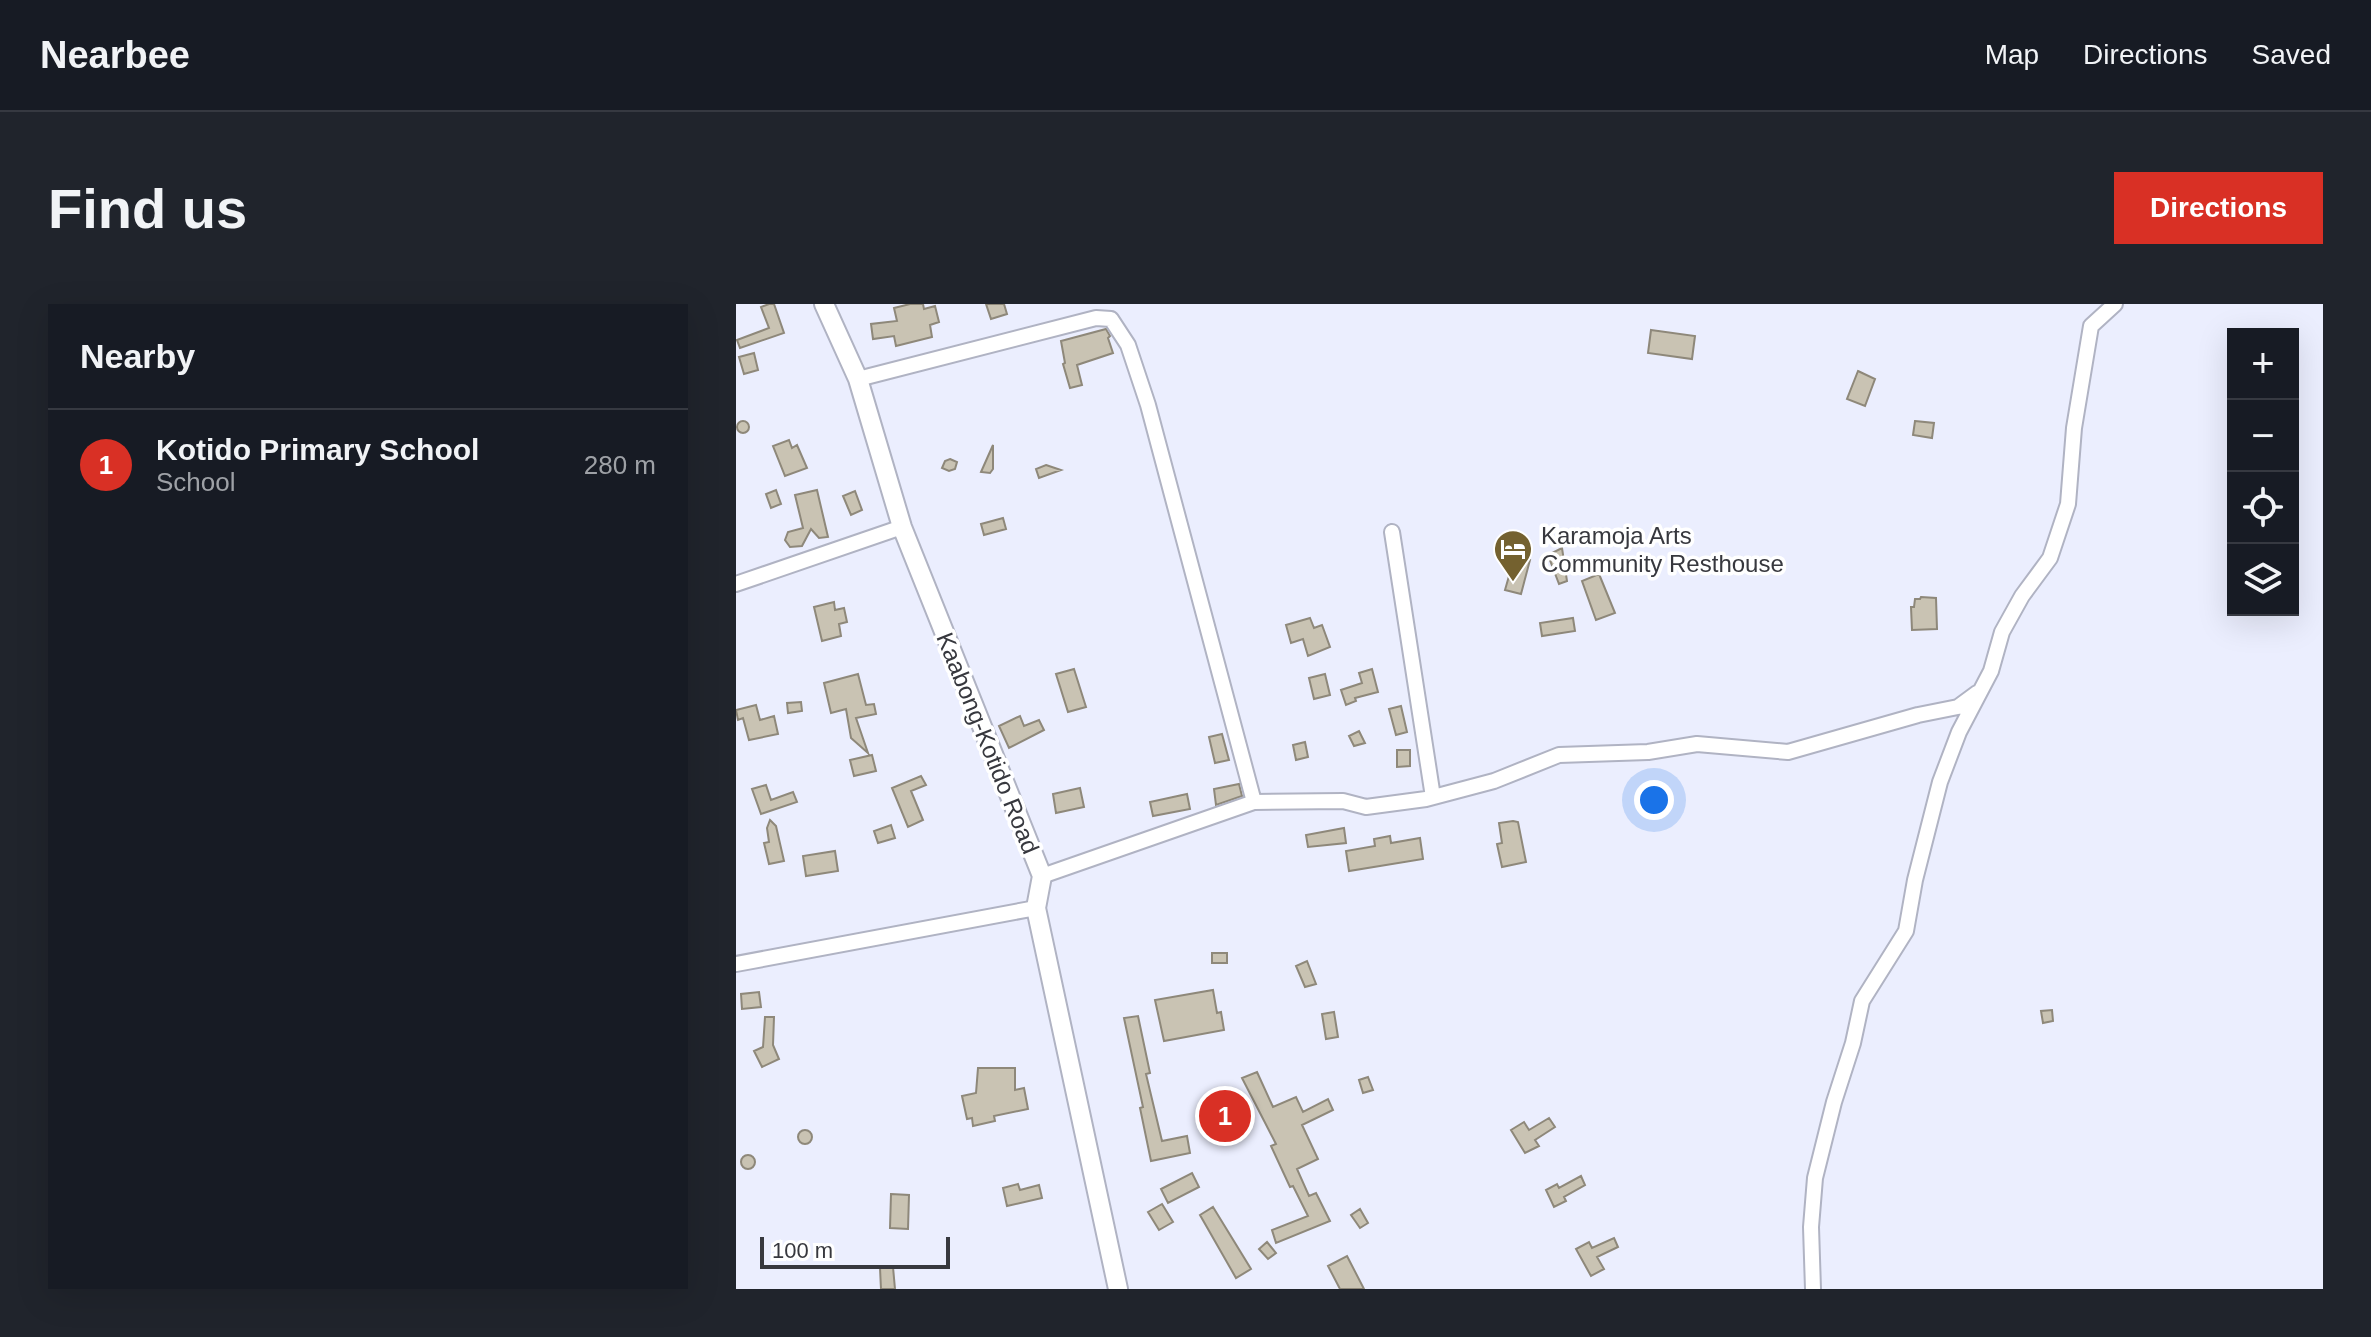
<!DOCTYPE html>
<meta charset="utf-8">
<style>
:root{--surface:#171b24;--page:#20242c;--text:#f1f3f6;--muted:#9ea1a6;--line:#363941;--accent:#d93025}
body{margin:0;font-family:Helvetica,sans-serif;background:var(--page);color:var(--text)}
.controls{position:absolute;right:24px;top:24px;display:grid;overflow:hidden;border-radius:0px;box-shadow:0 8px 32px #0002}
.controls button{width:72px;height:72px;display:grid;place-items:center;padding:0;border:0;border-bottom:2px solid var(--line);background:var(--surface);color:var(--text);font:40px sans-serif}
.scale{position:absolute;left:24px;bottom:20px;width:190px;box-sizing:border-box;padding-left:8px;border:4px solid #37383e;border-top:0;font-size:22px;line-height:28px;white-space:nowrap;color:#37383e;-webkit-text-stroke:6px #fff;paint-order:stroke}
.you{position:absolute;left:918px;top:496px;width:28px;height:28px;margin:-20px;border:6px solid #fff;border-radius:50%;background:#1a73e8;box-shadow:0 0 0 12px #1a73e833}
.badge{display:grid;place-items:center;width:52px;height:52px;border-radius:50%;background:var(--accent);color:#fff;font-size:26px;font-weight:700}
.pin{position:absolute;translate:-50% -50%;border:4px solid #fff;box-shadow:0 2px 8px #0006}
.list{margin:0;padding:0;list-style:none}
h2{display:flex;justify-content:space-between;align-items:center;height:104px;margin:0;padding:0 32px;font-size:34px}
h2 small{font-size:26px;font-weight:400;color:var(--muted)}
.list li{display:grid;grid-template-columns:52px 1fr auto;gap:24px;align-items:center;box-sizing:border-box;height:112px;padding:0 32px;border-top:2px solid var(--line)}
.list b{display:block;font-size:30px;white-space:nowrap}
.list p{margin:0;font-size:26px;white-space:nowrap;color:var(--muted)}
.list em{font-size:26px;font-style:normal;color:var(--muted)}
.icon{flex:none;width:44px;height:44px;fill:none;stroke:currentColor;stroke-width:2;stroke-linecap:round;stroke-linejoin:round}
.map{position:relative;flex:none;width:1587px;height:985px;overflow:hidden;border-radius:0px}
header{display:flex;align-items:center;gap:48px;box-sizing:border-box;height:112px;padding:0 40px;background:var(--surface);border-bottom:2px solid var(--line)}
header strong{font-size:38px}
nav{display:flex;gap:44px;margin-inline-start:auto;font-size:28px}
.intro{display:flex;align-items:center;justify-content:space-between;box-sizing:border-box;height:192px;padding:0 48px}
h1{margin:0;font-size:56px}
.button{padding:20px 36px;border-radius:0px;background:var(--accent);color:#fff;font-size:28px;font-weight:700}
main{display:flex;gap:48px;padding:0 48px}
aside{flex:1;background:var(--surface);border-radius:0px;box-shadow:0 8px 32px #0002}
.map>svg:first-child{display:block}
.building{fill:#c9c3b3;stroke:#8e887a;stroke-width:2}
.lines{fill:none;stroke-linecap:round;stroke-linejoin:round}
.minor-casing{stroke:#b0b3c3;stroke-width:18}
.secondary-casing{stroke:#b0b3c3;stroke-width:22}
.minor{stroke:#fff;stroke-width:14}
.secondary{stroke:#fff;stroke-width:18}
.labels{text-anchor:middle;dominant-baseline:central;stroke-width:7;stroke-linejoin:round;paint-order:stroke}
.poi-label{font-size:24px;fill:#37383e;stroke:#fff;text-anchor:start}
.street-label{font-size:24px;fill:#37383e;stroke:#fff}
</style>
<header>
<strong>Nearbee</strong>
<nav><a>Map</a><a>Directions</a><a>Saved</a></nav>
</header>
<div class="intro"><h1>Find us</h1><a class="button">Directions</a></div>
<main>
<aside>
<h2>Nearby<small></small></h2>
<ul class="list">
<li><span class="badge">1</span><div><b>Kotido Primary School</b><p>School</p></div><em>280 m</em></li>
</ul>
</aside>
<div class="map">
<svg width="1587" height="985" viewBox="0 0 1587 985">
<rect width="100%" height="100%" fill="#ebeefe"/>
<path class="building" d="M33,0H38L48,29L4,44L1,36L33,24L25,3Z
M174,0H187L188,5L199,2L203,18L194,21L196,33L160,42L158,32L137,35L135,20L161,17L158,4Z
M250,0H268L271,10L255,15Z
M370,25L374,32L372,34L377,49L341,61L346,81L334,84L327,60L329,59L325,37Z
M915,26L959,32L956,55L912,49Z
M18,49L22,66L8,70L3,53Z
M1122,67L1139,75L1129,102L1111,95Z
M1 123a6 6 0 1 1 12 0a6 6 0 1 1-12 0Z
M1179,117L1198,119L1196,134L1177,131Z
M53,136L56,144L61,141L71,164L49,172L37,142Z
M257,141V165L254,169L245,168Z
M214,155L221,158L219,165L213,167L206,164L209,157Z
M310,161L325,166L303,174L300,165Z
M40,186L45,200L35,204L30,190Z
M81,186L92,233L83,234L75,225L66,242L54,243L49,236L52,228L67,224L59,191Z
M119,187L126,206L115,211L107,192Z
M267,214L270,225L248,231L245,220Z
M826,244L831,277L823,280L812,251Z
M779,251L794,256L785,290L769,286Z
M863,270L879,309L860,316L846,277Z
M1185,293L1200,294L1201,325L1176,326L1175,303H1178L1179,295H1184Z
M98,298L99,306L108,304L111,318L103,320L105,332L86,337L78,303Z
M574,314L578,324L586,321L594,343L572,352L567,335L555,339L550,321Z
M837,314L839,327L806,332L804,319Z
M338,365L350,403L332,408L320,370Z
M636,365L642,388L619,394L620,397L610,401L605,386L626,379L623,369Z
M122,370L130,401L138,400L140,410L120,414L132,449L115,434L110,405L95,409L88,379Z
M589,370L594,391L578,395L573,374Z
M65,398L66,407L52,409L51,399Z
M20,401L24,416L38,412L42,430L13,436L7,414L2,416L0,406Z
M665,402L671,428L660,431L653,405Z
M284,412L288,422L303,416L308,426L273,444L263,422Z
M623,427L629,439L618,442L613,432Z
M486,430L493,456L479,459L473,433Z
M569,438L572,453L560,456L557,441Z
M661,446H674V462L661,463Z
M136,451L140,467L118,472L114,456Z
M185,472L190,481L175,487L187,516L172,523L156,484Z
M503,480L506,492L480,501L478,485Z
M30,481L35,496L57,488L61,498L25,510L16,485Z
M344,484L348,503L320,509L317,490Z
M451,490L454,505L417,512L414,498Z
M34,516L40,522L48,557L33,560L28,539L33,538L31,524Z
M777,517L782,518L790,558L766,563L761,540L766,539L763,519Z
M155,521L159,534L142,539L138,527Z
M608,524L610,539L572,543L570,531Z
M654,532L655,539L684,534L687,555L613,567L610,547L639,542L638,535Z
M99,547L102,567L70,572L67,552Z
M476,649H491V659H476Z
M571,657L580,680L569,683L560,662Z
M477,686L481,709L485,708L488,726L428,737L419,696Z
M23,688L25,703L6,705L5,690Z
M1316,706L1317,717L1307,719L1305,707Z
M598,708L602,733L590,735L586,710Z
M402,712L414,769L410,770L426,837L451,832L454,849L415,857L404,804L407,803L388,714Z
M29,713H38L37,741L43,755L26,763L18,747L27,743Z
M242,764H279V786L288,784L292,805L258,812L259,817L237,822L236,814L231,815L226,792L240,789Z
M521,768L537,803L560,793L567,808L592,795L597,806L566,821L582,855L561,865L573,892L580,889L594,917L540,939L536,926L572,912L557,882L554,883L535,842L540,840L506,774Z
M632,773L637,786L627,789L623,776Z
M813,814L819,823L799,836L803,842L789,849L775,826L788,818L793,826Z
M62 833a7 7 0 1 1 14 0a7 7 0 1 1-14 0Z
M5 858a7 7 0 1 1 14 0a7 7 0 1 1-14 0Z
M456,869L463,883L432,899L425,885Z
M845,872L849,881L828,893L830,897L818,903L810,886L821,880L823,884Z
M282,880L284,886L303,881L306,894L271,902L267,884Z
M155,890L173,891L172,925L154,924Z
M426,900L437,918L423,926L412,908Z
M477,903L515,965L500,974L464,911Z
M624,905L632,919L624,924L615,911Z
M878,934L882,943L861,953L868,965L855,972L840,945L853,938L856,944Z
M531,938L540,949L532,955L523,945Z
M611,952L628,985H604L592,962Z
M157,963L159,985H145L144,964Z"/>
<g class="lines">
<g class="minor-casing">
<path id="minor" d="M122,75L360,14L375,15L392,41L412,101L518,498L306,572
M656,228L697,493
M0,280L166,223
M518,498L607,497L630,503L690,495L758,477L823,451L912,448L961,440L1052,448L1182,411L1222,403L1241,389
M0,660L300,604
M1077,985L1075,923L1079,874L1098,798L1117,739L1126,697L1170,627L1179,576L1204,478L1223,428L1255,367L1266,328L1286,292L1314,254L1332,200L1338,124L1355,22L1379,0"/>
</g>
<g class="secondary-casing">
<path id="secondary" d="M88,0L122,75L166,223L306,572L300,604L382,985"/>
</g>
<use href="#minor" class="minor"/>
<use href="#secondary" class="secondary"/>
</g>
<defs>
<g id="hotel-pin" transform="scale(2)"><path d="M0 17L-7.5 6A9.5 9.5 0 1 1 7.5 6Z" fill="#74612f" stroke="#fff"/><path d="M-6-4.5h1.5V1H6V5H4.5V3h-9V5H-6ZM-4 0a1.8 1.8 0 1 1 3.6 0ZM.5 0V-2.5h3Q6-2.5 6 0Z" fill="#fff"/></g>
</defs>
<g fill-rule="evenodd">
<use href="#hotel-pin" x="777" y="245"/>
</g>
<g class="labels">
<g class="poi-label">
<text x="805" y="231">Karamoja Arts<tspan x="805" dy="28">Community Resthouse</tspan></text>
</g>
<g class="street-label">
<text transform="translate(252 439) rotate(68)">Kaabong-Kotido Road</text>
</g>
</g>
</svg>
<div class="controls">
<button>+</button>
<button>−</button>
<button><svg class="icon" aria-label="locate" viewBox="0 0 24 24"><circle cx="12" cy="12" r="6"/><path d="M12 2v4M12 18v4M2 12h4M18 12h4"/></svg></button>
<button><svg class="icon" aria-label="layers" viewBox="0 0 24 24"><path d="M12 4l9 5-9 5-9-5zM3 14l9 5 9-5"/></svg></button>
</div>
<div class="scale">100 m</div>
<div class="you"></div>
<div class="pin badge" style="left:489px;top:812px">1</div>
</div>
</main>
